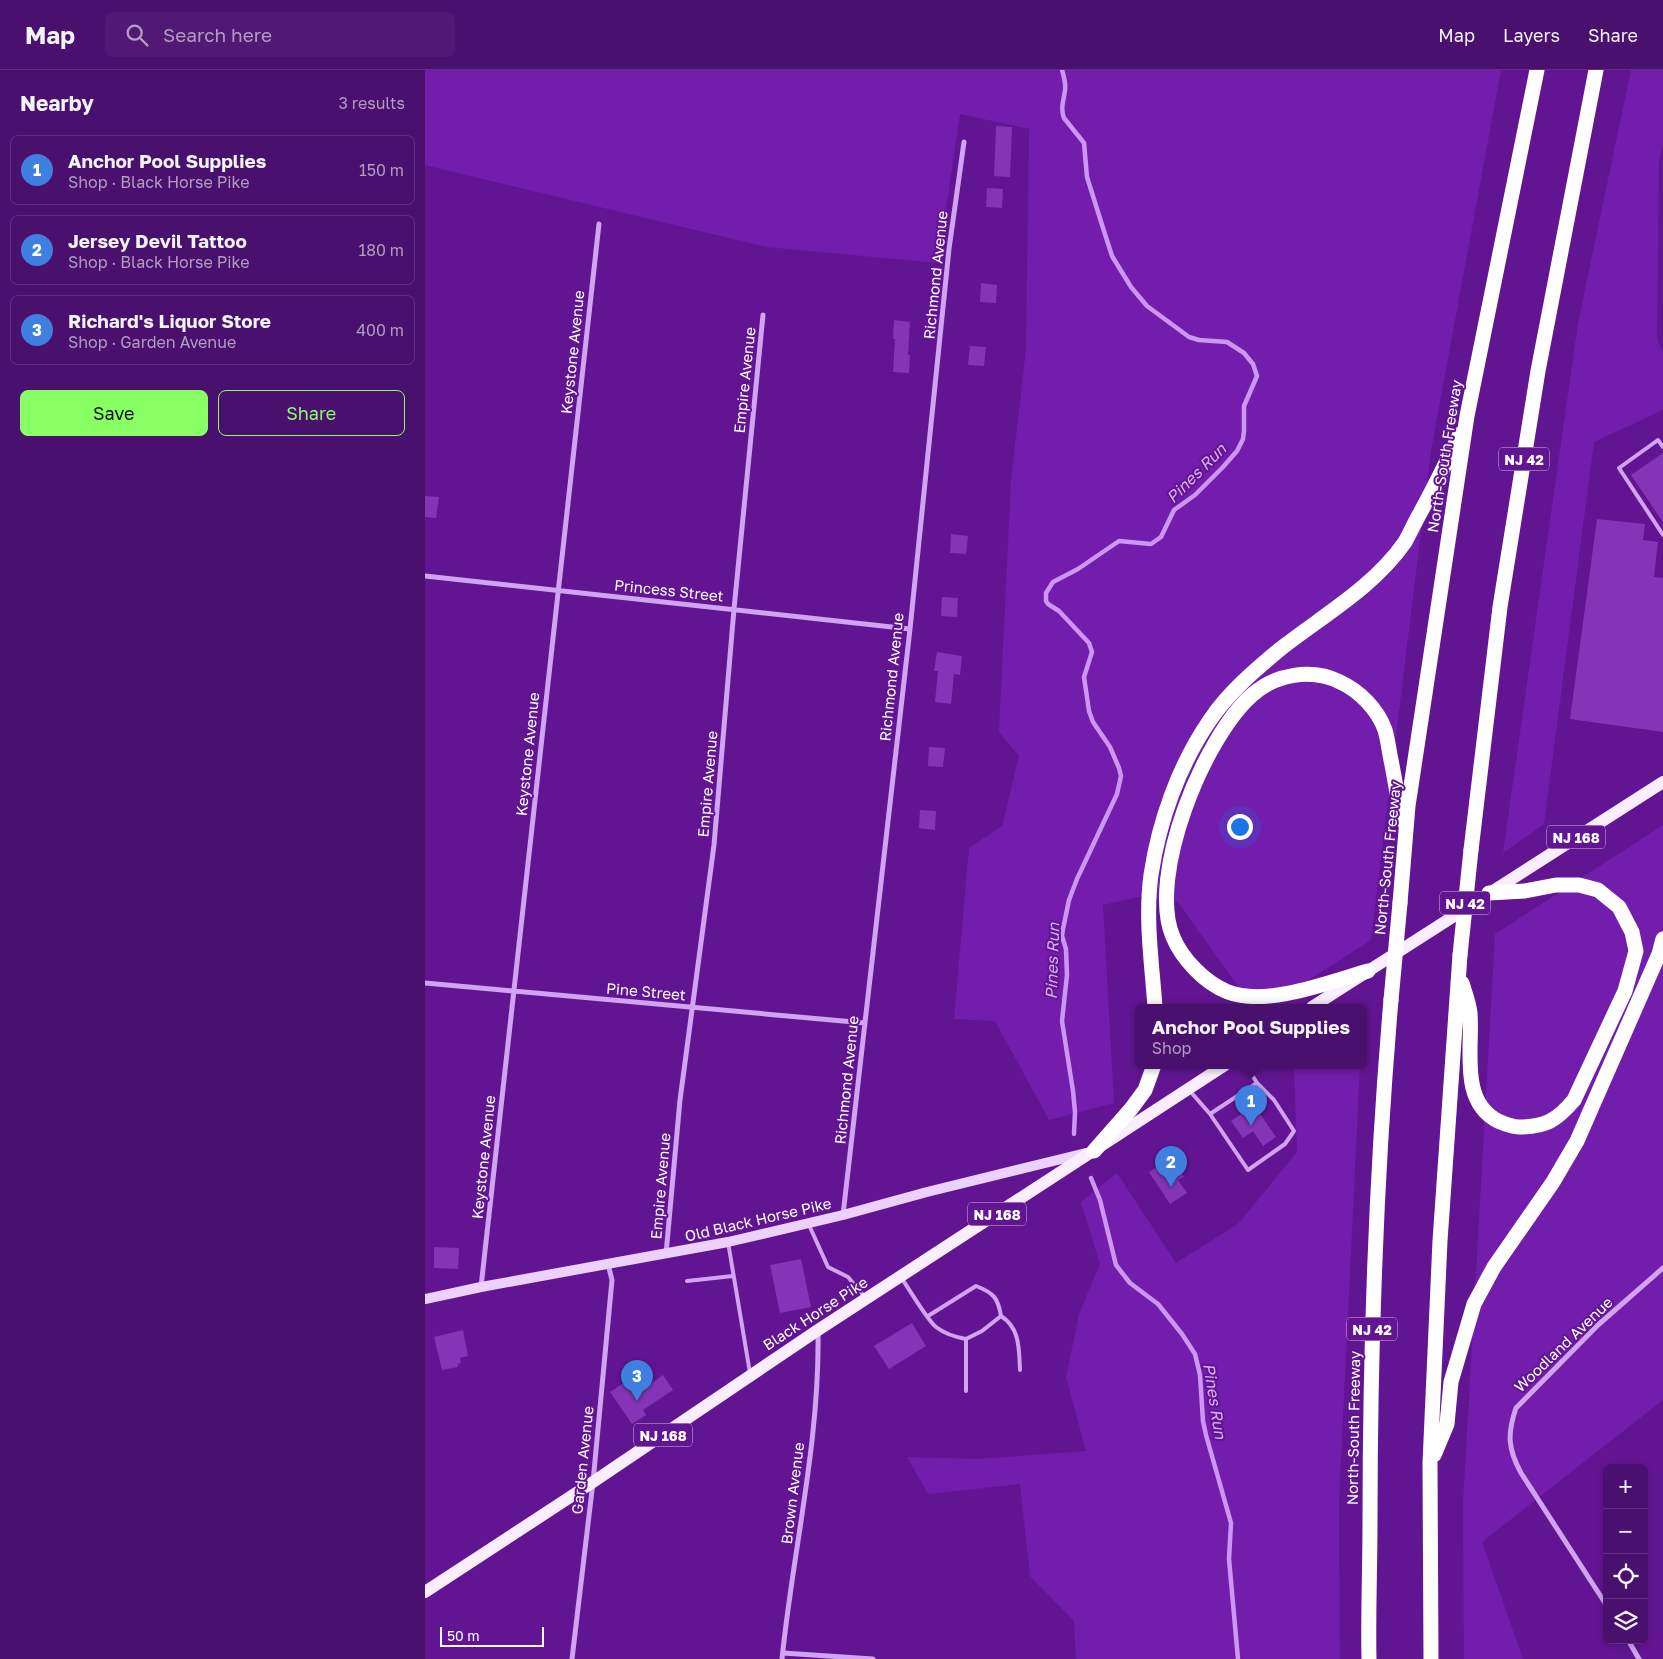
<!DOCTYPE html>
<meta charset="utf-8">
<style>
:root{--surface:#4a106e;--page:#511973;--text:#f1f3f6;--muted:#b29dc2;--line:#613081;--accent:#88ff63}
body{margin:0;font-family:"Golos Text",sans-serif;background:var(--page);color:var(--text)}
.controls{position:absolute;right:15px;bottom:15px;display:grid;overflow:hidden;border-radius:8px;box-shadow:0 2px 8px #0003}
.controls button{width:45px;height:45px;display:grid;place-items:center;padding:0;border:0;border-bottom:1px solid var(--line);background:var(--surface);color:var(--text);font:25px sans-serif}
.scale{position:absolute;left:15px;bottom:12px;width:104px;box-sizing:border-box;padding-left:5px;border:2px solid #fff;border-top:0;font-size:14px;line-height:18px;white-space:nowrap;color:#fff;-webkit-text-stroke:4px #621592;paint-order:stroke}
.you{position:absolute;left:814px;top:756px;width:18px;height:18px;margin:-12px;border:4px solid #fff;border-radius:50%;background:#1a73e8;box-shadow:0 0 0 8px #1a73e833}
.badge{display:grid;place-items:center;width:32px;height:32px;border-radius:50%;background:var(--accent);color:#fff;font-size:16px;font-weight:700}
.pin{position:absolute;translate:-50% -41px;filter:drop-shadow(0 1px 2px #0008)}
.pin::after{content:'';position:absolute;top:26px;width:18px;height:15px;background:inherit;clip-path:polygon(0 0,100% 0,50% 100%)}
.popup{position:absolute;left:710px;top:934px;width:232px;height:65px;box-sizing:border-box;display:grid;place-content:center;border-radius:8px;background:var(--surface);filter:drop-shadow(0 1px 4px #0005);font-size:16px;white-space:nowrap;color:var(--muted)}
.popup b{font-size:19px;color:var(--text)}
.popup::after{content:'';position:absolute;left:50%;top:100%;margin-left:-10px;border:10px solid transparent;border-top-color:var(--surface)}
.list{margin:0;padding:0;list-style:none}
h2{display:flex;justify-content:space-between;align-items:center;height:65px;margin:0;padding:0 20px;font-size:21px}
h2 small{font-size:16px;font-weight:400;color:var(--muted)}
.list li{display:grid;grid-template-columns:32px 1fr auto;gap:15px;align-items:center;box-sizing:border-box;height:70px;margin:0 10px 10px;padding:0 10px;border:1px solid var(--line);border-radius:8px}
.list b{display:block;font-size:19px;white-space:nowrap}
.list p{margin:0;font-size:16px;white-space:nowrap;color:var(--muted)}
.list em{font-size:16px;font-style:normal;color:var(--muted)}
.actions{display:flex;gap:10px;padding:15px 20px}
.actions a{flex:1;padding:11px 0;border:1px solid var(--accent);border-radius:8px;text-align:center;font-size:18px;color:var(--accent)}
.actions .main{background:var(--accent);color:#111}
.icon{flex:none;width:28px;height:28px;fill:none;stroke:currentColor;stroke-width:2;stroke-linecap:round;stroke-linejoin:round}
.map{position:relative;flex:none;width:1238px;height:1589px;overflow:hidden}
header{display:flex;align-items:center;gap:30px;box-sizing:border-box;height:70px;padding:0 25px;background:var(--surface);border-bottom:1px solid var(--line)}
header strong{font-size:24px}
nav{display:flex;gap:28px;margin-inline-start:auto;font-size:18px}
.search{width:350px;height:45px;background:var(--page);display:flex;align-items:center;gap:12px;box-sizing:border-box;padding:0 18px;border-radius:8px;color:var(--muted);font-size:19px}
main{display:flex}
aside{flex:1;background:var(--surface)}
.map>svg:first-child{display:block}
.green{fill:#731dac}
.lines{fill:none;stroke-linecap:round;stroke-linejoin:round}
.stream{stroke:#cd95f4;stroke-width:4.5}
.building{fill:#8435b7}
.lane{stroke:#d2a3f1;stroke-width:4}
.street{stroke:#d2a3f1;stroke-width:5}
.secondary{stroke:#ebd1fc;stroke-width:10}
.primary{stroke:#f9edff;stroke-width:12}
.highway{stroke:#fff;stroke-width:15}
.highway-bridge{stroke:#fff;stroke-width:15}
.labels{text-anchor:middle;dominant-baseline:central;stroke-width:4;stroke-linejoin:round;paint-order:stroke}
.shield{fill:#621592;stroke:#d0b9de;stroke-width:1}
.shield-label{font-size:14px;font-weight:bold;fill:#fff}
.street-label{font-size:15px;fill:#fff;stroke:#621592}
.water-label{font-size:16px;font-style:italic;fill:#daaff8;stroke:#621592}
</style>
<header>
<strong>Map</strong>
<div class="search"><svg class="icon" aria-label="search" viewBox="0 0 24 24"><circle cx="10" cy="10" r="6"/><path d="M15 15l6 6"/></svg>Search here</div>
<nav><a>Map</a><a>Layers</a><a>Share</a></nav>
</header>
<main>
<aside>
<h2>Nearby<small>3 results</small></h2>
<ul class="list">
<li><span class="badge" style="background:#3f7fe0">1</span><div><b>Anchor Pool Supplies</b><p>Shop · Black Horse Pike</p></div><em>150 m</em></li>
<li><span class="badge" style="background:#3f7fe0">2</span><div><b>Jersey Devil Tattoo</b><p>Shop · Black Horse Pike</p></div><em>180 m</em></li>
<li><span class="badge" style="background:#3f7fe0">3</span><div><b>Richard's Liquor Store</b><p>Shop · Garden Avenue</p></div><em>400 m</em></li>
</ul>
<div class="actions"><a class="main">Save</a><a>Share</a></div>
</aside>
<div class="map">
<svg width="1238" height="1589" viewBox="0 0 1238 1589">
<rect width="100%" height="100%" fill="#621592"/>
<path class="green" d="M0,0H1076L1006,381L946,870L842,937H835L814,918L753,832L714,827L678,835L689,1033L624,1050L570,951L529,949L544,778L577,756L594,686L574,662L586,411L601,279L604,59L535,44L513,193L341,177L0,95Z
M1206,0H1238V75L1234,91L1232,270L1238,283V340L1169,372L1119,754L1078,783L1153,253Z
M1238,755V1330L1057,1472L1098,1589H1039L1038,1434L1070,864Z
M869,995H935L914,1432L915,1589H651L649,1551L605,1506L595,1414L503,1424L482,1387L553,1389L661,1381L641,1307L654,1244L675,1194L656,1132L692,1103L751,1193L813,1154L872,1082Z"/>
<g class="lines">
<path class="stream" d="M637,0C639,7 641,13 640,20C639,30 635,38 639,48L659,73L662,107L678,158L687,186L706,217L722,236L764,267L774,270L802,272L819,283L828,294L832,306L819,336V361L818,369L812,381L798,397L770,425L749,440L736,467L726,474L694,471L653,499L628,512L621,523V531L623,534L634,541L664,573L667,582L659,607L664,641L668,652L685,677L694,698L696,706L692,724L652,809L644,830L638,859L637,866L641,879L642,905L637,951L648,1021L650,1042L649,1064
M666,1108L675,1130L691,1195L705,1213L733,1234L757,1264L770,1284L775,1305L778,1351L781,1365L806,1453L804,1489L813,1589"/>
</g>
<path class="building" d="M571,56L587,57L585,107L569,106Z
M562,118L578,119L577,138L561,137Z
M556,213L572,215L571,233L555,232Z
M469,250L485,252L483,285H485L484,303L468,302L470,269H468Z
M545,276L561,277L559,296L543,295Z
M1238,383V452L1206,405Z
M0,426L14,427L11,448L0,447Z
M1172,449L1220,454L1218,470L1233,472L1229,507L1238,508V662L1145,649Z
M526,464L543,466L541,484L525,483Z
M517,527L533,528L532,547L516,546Z
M512,582L537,586L535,605L529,604L526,634L510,632L513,601H509Z
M504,677L520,678L518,697L503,696Z
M495,740L511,741L510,760L494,758Z
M829,1035L851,1067L838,1076L828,1061L818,1068L806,1051Z
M746,1088L759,1107L753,1110L762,1123L745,1134L724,1102Z
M9,1177L34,1178L33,1199L9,1198Z
M376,1189L386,1237L355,1243L345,1195Z
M487,1253L501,1276L464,1299L449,1276Z
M38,1260L43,1286L35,1288L36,1293L33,1294V1297L17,1300L9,1267Z
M211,1305L220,1318L238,1305L248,1320L218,1340L221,1345L207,1354L185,1322Z"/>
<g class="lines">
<path class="lane" d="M1238,377L1233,370L1194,398L1238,465
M765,1021L785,1044L832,1013L821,995
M785,1044L823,1100L860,1074L869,1061L849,1030L832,1013
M384,1155L403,1197L423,1207L440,1227
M303,1172L325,1303
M477,1209C485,1220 502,1250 511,1257C520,1264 530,1267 541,1269L557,1261L576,1246C573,1228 569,1223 551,1216L503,1246
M262,1211L308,1206
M576,1246C595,1258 594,1279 595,1300
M541,1269V1321"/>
<path class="street" d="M0,506L485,559
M0,913L440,953
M418,1145L485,559L524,179L539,72
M241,1184L255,1030L289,775L309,539L338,245
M56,1217L174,154
M1182,1536L1096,1403C1083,1379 1082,1364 1091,1338L1173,1255L1238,1198
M1203,1570L1214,1589
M358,1583L448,1589
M147,1589L168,1412L187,1210L183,1194
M357,1589C368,1480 395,1371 393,1261"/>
<path class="secondary" d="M0,1229L56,1217L303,1172L418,1145L502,1122L661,1083"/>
<path class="primary" d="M887,937L1238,712
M0,1522L168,1412L393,1260L800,995"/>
<path class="highway" d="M1046,780L1075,537L1113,301L1171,0
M975,833L983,736L1042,346L1112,0
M943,901C905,912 841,937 803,922C780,913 757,889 748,867C722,806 779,667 827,625C850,604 887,598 915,612C935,621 953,640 960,660C963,670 964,681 966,690C970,710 973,730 977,750
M1037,913C1040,923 1044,933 1045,943C1048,978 1034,1031 1073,1051C1080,1054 1086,1057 1094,1057C1121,1057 1132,1050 1149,1030L1200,921L1211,881L1207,862L1194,837L1173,820L1154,815H1131L1100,821L1064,823
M730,937C727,894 720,849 726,805C734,751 754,695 785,650C803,623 829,601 854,580C897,546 948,518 980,472C985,463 989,454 994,445C1009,418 1022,391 1035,364
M669,1081L706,1039L720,1020L729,995
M1009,1385L1022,1354L1026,1312L1049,1234L1069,1197L1128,1112L1152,1071L1234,884L1238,869
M944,1589C943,1544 945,1498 945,1453C945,1278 951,1104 966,930
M1006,1589L1005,1393L1015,1171L1035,885"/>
<path class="highway-bridge" d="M1035,885L1046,780
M966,930L975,833"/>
</g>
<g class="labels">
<g class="shield">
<rect x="1074" y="377.5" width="50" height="23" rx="4"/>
<rect x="1122" y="755.5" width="58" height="23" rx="4"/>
<rect x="1015" y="821.5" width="50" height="23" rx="4"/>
<rect x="543" y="1132.5" width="58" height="23" rx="4"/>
<rect x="922" y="1247.5" width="50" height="23" rx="4"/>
<rect x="209" y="1353.5" width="58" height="23" rx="4"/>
</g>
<g class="shield-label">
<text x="1099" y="389">NJ 42</text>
<text x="1151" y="767">NJ 168</text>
<text x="1040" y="833">NJ 42</text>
<text x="572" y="1144">NJ 168</text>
<text x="947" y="1259">NJ 42</text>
<text x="238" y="1365">NJ 168</text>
</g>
<g class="street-label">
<text transform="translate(510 205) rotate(-84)">Richmond Avenue</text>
<text transform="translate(147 282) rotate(-84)">Keystone Avenue</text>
<text transform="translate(319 310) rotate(-84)">Empire Avenue</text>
<text transform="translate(1019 386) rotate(-81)">North-South Freeway</text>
<text transform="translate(244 520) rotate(6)">Princess Street</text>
<text transform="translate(466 607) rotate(-84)">Richmond Avenue</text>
<text transform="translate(102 684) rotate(-84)">Keystone Avenue</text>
<text transform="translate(282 714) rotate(-85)">Empire Avenue</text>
<text transform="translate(962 788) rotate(-84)">North-South Freeway</text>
<text transform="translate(221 921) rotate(5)">Pine Street</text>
<text transform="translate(421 1010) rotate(-84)">Richmond Avenue</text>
<text transform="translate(58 1087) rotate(-84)">Keystone Avenue</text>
<text transform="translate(235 1116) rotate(-85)">Empire Avenue</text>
<text transform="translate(333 1149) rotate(-13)">Old Black Horse Pike</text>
<text transform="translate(390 1243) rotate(-33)">Black Horse Pike</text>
<text transform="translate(1138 1274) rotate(-44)">Woodland Avenue</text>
<text transform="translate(928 1358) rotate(-89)">North-South Freeway</text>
<text transform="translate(157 1390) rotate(-84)">Garden Avenue</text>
<text transform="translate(367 1423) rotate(-83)">Brown Avenue</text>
</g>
<g class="water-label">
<text transform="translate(771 403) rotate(-45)">Pines Run</text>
<text transform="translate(627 891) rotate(-88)">Pines Run</text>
<text transform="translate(790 1331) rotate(81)">Pines Run</text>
</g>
</g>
</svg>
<div class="controls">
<button>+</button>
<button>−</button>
<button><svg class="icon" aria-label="locate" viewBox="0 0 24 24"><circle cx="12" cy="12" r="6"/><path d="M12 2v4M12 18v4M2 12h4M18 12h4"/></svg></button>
<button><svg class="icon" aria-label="layers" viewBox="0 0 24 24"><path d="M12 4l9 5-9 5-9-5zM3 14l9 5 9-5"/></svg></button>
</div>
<div class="scale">50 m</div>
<div class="you"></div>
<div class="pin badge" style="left:826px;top:1056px;background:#3f7fe0">1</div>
<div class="popup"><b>Anchor Pool Supplies</b>Shop</div>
<div class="pin badge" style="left:746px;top:1117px;background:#3f7fe0">2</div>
<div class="pin badge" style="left:212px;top:1331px;background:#3f7fe0">3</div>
</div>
</main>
